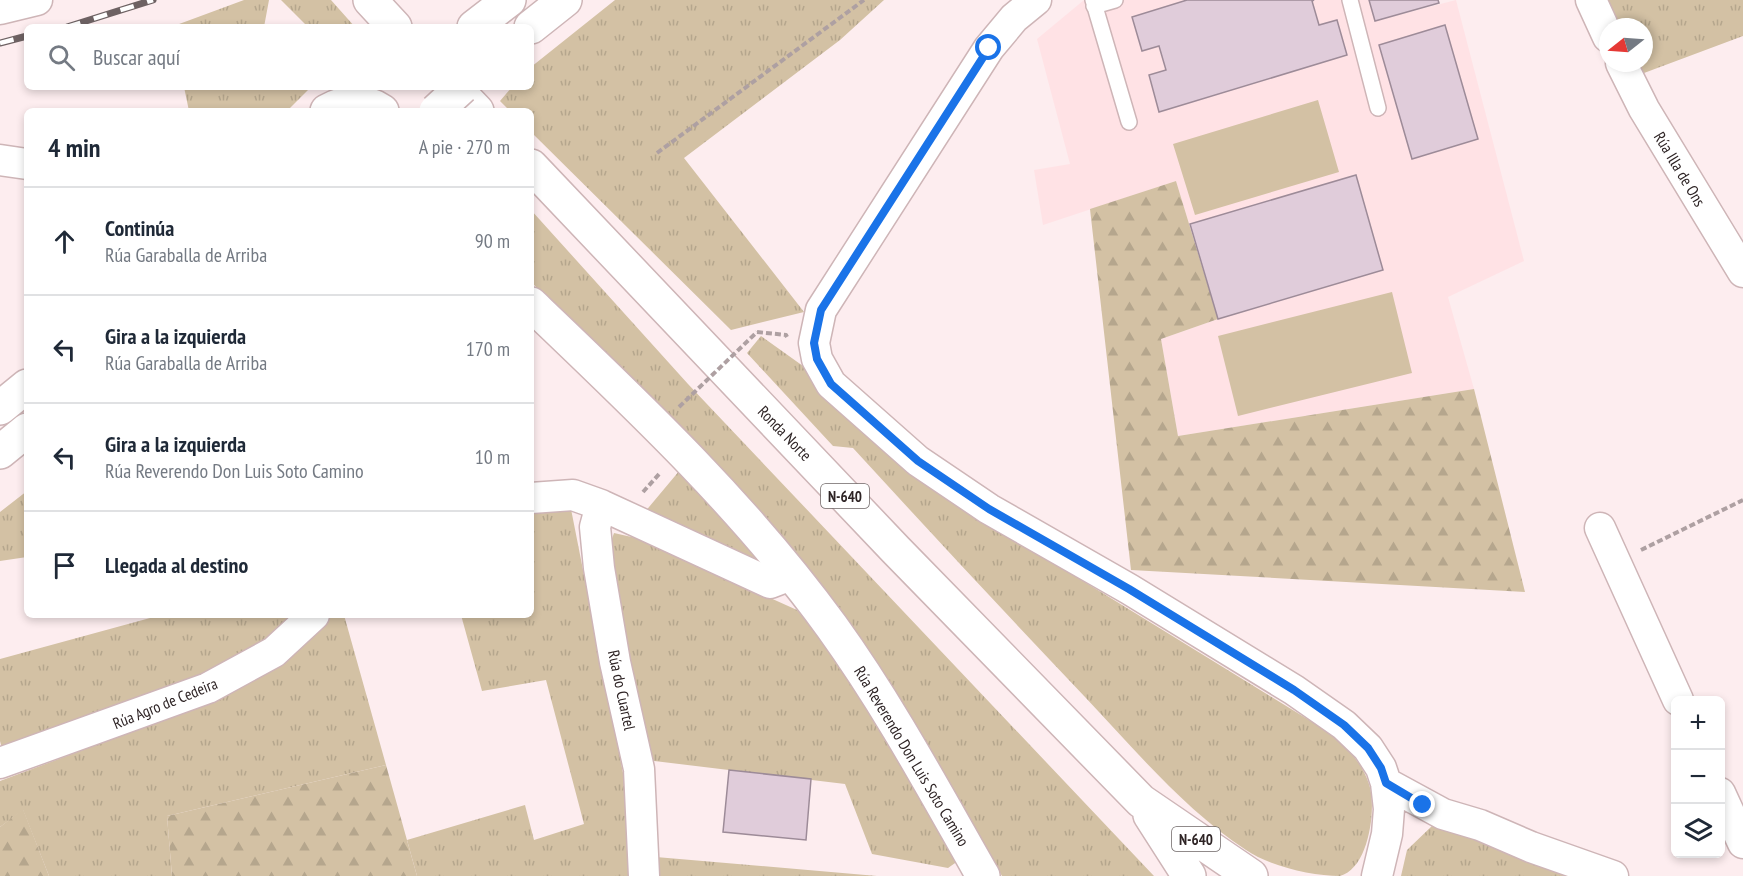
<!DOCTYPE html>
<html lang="es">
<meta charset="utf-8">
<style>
:root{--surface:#fff;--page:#f6f6f7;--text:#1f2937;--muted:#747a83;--line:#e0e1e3}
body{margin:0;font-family:"PT Sans Narrow",sans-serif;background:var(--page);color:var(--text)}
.controls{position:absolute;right:18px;bottom:18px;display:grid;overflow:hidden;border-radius:9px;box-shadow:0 3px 9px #0003}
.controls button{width:54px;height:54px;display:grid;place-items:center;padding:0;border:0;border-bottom:2px solid var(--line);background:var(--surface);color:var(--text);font:30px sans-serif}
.compass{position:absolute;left:1599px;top:18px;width:54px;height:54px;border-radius:50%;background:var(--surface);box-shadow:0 3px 9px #0003;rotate:253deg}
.stop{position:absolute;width:18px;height:18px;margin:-14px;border:4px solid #1a73e8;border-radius:50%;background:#fff}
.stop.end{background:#1a73e8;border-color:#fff;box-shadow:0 2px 6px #0008}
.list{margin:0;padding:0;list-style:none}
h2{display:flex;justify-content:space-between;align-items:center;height:78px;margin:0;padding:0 24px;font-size:26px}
h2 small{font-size:20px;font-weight:400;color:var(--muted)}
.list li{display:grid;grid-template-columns:39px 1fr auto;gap:18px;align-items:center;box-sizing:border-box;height:108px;padding:0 24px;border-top:2px solid var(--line)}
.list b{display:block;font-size:22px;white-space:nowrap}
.list p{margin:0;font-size:20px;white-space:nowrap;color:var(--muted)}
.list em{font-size:20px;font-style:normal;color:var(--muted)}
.icon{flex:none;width:33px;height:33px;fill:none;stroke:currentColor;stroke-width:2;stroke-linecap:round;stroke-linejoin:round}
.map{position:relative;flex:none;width:1743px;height:876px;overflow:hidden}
.search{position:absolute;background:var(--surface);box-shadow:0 3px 9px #0003;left:24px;top:24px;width:510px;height:66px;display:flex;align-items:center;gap:15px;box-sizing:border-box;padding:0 21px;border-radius:9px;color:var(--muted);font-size:22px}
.panel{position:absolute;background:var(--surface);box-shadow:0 3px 9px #0003;left:24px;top:108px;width:510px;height:510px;border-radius:9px}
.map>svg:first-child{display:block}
.built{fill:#ffe2e5}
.grass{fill:url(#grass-tufts)}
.forest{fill:url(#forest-firs)}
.pitch{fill:#d3c1a4}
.building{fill:#e0ccda;stroke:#9d8b98;stroke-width:1.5}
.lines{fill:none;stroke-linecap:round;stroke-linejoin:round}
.lane-casing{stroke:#ceb5b7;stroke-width:18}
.street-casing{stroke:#ceb5b7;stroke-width:33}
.secondary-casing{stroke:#ceb5b7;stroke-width:36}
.highway-casing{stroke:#ceb5b7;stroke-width:36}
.path{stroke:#aea0a2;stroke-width:4;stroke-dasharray:6 3;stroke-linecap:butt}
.lane{stroke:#fff;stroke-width:15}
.street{stroke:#fff;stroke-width:30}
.secondary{stroke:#fff;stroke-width:33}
.highway{stroke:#fff;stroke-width:33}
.rail-casing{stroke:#6e6263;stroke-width:7}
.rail{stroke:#fff;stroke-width:4.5;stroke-dasharray:14;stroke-linecap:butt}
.secondary-bridge-casing{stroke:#ceb5b7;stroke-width:36;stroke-linecap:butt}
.path-bridge{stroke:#aea0a2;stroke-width:4;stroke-dasharray:6 3;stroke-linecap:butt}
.secondary-bridge{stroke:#fff;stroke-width:33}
.route{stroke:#1a73e8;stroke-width:8}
.labels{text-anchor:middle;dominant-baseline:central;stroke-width:6;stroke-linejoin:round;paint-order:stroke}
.shield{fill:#fff;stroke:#6d6666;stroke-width:1.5}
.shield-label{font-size:15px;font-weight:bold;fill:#2e2425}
.street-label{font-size:16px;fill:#2e2425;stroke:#fff}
</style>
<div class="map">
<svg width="1743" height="876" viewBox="0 0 1743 876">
<defs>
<pattern id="grass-tufts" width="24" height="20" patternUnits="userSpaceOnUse" patternTransform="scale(1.5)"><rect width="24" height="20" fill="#d3c1a4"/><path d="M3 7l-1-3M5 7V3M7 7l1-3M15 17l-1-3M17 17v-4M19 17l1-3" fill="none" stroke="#b5a68d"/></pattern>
<pattern id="forest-firs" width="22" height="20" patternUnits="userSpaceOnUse" patternTransform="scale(1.5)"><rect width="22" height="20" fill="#d3c1a4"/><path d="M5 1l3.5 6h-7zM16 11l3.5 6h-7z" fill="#b5a68d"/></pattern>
</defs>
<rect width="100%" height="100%" fill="#fdedef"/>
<path class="built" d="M1084,0H1369L1375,21L1456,0L1524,261L1448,297L1474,389L1178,436L1161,339L1218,319L1176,181L1043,225L1034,170L1070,164L1037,39Z"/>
<path class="grass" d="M244,0H269L264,27H171Z
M281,0H331L355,27H308Z
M615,0H884L840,40L684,158L804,312L731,330L531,132V111H510L500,101L512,87H531V67Z
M1602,0H1743V36L1636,76L1630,63H1644V27H1614Z
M184,87H311L287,111H189Z
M531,210L688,384L1154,876H1002L892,688L816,580L694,439L531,282Z
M761,336L810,371L1018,541L1335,736C1350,751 1362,763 1369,784C1377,807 1369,869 1340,876C1312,876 1269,866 1246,850C1184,809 1136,751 1085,697C1007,615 930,532 853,448L833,446L747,353Z
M680,470L764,564L644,513Z
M27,491V557L0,561V512Z
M571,509L626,788L629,876H417L407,840L525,805L534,840L584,824L546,680L482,691L461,615H531V512Z
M614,533L636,538L797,610L831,651L958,861L948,868L872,854L845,784L646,760L607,553Z
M161,615H296L254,649L161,696L3,753L0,741V659Z
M331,615H344L386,765L167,816L172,876H49L23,810L0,827V781L168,718L285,653Z
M1434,824L1465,833L1571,876H1401L1407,850Z
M656,857L877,876H657Z"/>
<path class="forest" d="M1176,181L1218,319L1161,339L1178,436L1474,389L1525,592L1131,570L1090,209Z
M386,765L417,876H172L167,816Z
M23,809L49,876H0V827Z"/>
<path class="pitch" d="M1318,100L1339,172L1195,215L1173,144Z
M1392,292L1412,373L1238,416L1218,336Z"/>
<path class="building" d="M1187,0H1314L1312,1L1319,25L1337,20L1347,55L1159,112L1149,75L1166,70L1159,46L1142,51L1132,17Z
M1369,0H1438L1439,3L1375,21Z
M1445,25L1478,139L1412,159L1379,45Z
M1356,175L1383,270L1218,319L1190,224Z
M729,770L811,779L806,840L723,832Z"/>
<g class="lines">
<g class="lane-casing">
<path id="lane" d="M1093,0L1129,122
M1350,0L1378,108
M1094,6L1115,0"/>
</g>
<g class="street-casing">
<path id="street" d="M1036,0L1014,18L989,48L821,310L814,343L817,359L831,384L918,461L989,509L1129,589L1294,690L1344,725L1368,748L1381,768L1386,783L1389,809L1387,834L1377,876
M1591,0L1608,37
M0,9L37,0
M1621,63L1644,109L1743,272
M0,160L27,164
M531,498L573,495L601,505L770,583L791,575
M601,505L595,527L599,568L615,662L639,769L644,876
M1600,528L1678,700
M0,763L208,688L274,652L314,615
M1386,783L1443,814L1480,825L1531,847L1613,876
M1720,793L1743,843"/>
</g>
<g class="secondary-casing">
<path id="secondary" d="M474,27L509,0
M531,27L565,0
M327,111C347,100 362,98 382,111
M531,304C638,406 745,507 832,627C889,706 935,792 983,876
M0,408L27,386
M0,452L27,430"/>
</g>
<g class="highway-casing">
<path id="highway" d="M370,0L395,27
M454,87L477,111
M531,166L896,550L1141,801L1251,876
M1150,815L1189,876"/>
</g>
<path class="path" d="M657,153L864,0
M757,332L786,335L787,337
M643,492L660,473
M1641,550L1743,500"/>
<use href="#lane" class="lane"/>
<use href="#street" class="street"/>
<use href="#secondary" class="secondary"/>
<use href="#highway" class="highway"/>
<g class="rail-casing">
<path id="rail" d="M67,27L153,0
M0,43L27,36"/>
</g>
<use href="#rail" class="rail"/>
<g class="secondary-bridge-casing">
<path id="secondary-bridge" d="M436,111L462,87"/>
</g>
<path class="path-bridge" d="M679,407L757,332"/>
<use href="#secondary-bridge" class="secondary-bridge"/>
</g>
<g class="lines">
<path class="route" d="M989,48L821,310L814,343L817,359L831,384L918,461L989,509L1129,589L1294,690L1344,725L1368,748L1381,768L1386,783L1423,805"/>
</g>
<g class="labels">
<g class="shield">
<rect x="821" y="484" width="48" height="24" rx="4.5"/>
<rect x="1172" y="827" width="48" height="24" rx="4.5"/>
</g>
<g class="shield-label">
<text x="845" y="496">N-640</text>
<text x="1196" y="839">N-640</text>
</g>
<g class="street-label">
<text transform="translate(1680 169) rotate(59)">Rúa Illa de Ons</text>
<text transform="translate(785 433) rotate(46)">Ronda Norte</text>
<text transform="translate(622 690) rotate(78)">Rúa do Cuartel</text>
<text transform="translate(165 703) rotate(-22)">Rúa Agro de Cedeira</text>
<text transform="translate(912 756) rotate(59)">Rúa Reverendo Don Luis Soto Camino</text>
</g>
</g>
</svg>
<div class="controls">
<button>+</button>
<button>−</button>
<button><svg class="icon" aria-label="layers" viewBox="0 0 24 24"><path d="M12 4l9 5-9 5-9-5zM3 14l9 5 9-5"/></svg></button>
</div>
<svg class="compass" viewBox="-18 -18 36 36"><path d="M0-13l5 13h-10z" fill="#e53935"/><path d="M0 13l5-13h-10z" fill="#747a83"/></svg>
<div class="stop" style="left:989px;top:48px"></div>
<div class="stop end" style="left:1423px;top:805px"></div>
<div class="search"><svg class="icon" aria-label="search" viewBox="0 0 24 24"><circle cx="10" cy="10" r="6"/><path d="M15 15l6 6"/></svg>Buscar aquí</div>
<section class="panel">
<h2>4 min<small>A pie · 270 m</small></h2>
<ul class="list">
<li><svg class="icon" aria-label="ahead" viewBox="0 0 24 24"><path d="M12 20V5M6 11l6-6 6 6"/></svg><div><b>Continúa</b><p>Rúa Garaballa de Arriba</p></div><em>90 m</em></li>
<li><svg class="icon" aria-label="left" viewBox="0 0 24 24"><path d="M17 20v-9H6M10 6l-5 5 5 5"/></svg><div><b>Gira a la izquierda</b><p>Rúa Garaballa de Arriba</p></div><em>170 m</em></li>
<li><svg class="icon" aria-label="left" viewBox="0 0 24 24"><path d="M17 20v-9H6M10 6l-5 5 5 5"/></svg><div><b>Gira a la izquierda</b><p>Rúa Reverendo Don Luis Soto Camino</p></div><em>10 m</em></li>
<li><svg class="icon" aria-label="arrive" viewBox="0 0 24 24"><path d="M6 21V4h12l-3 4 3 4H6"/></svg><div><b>Llegada al destino</b></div></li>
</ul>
</section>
</div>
